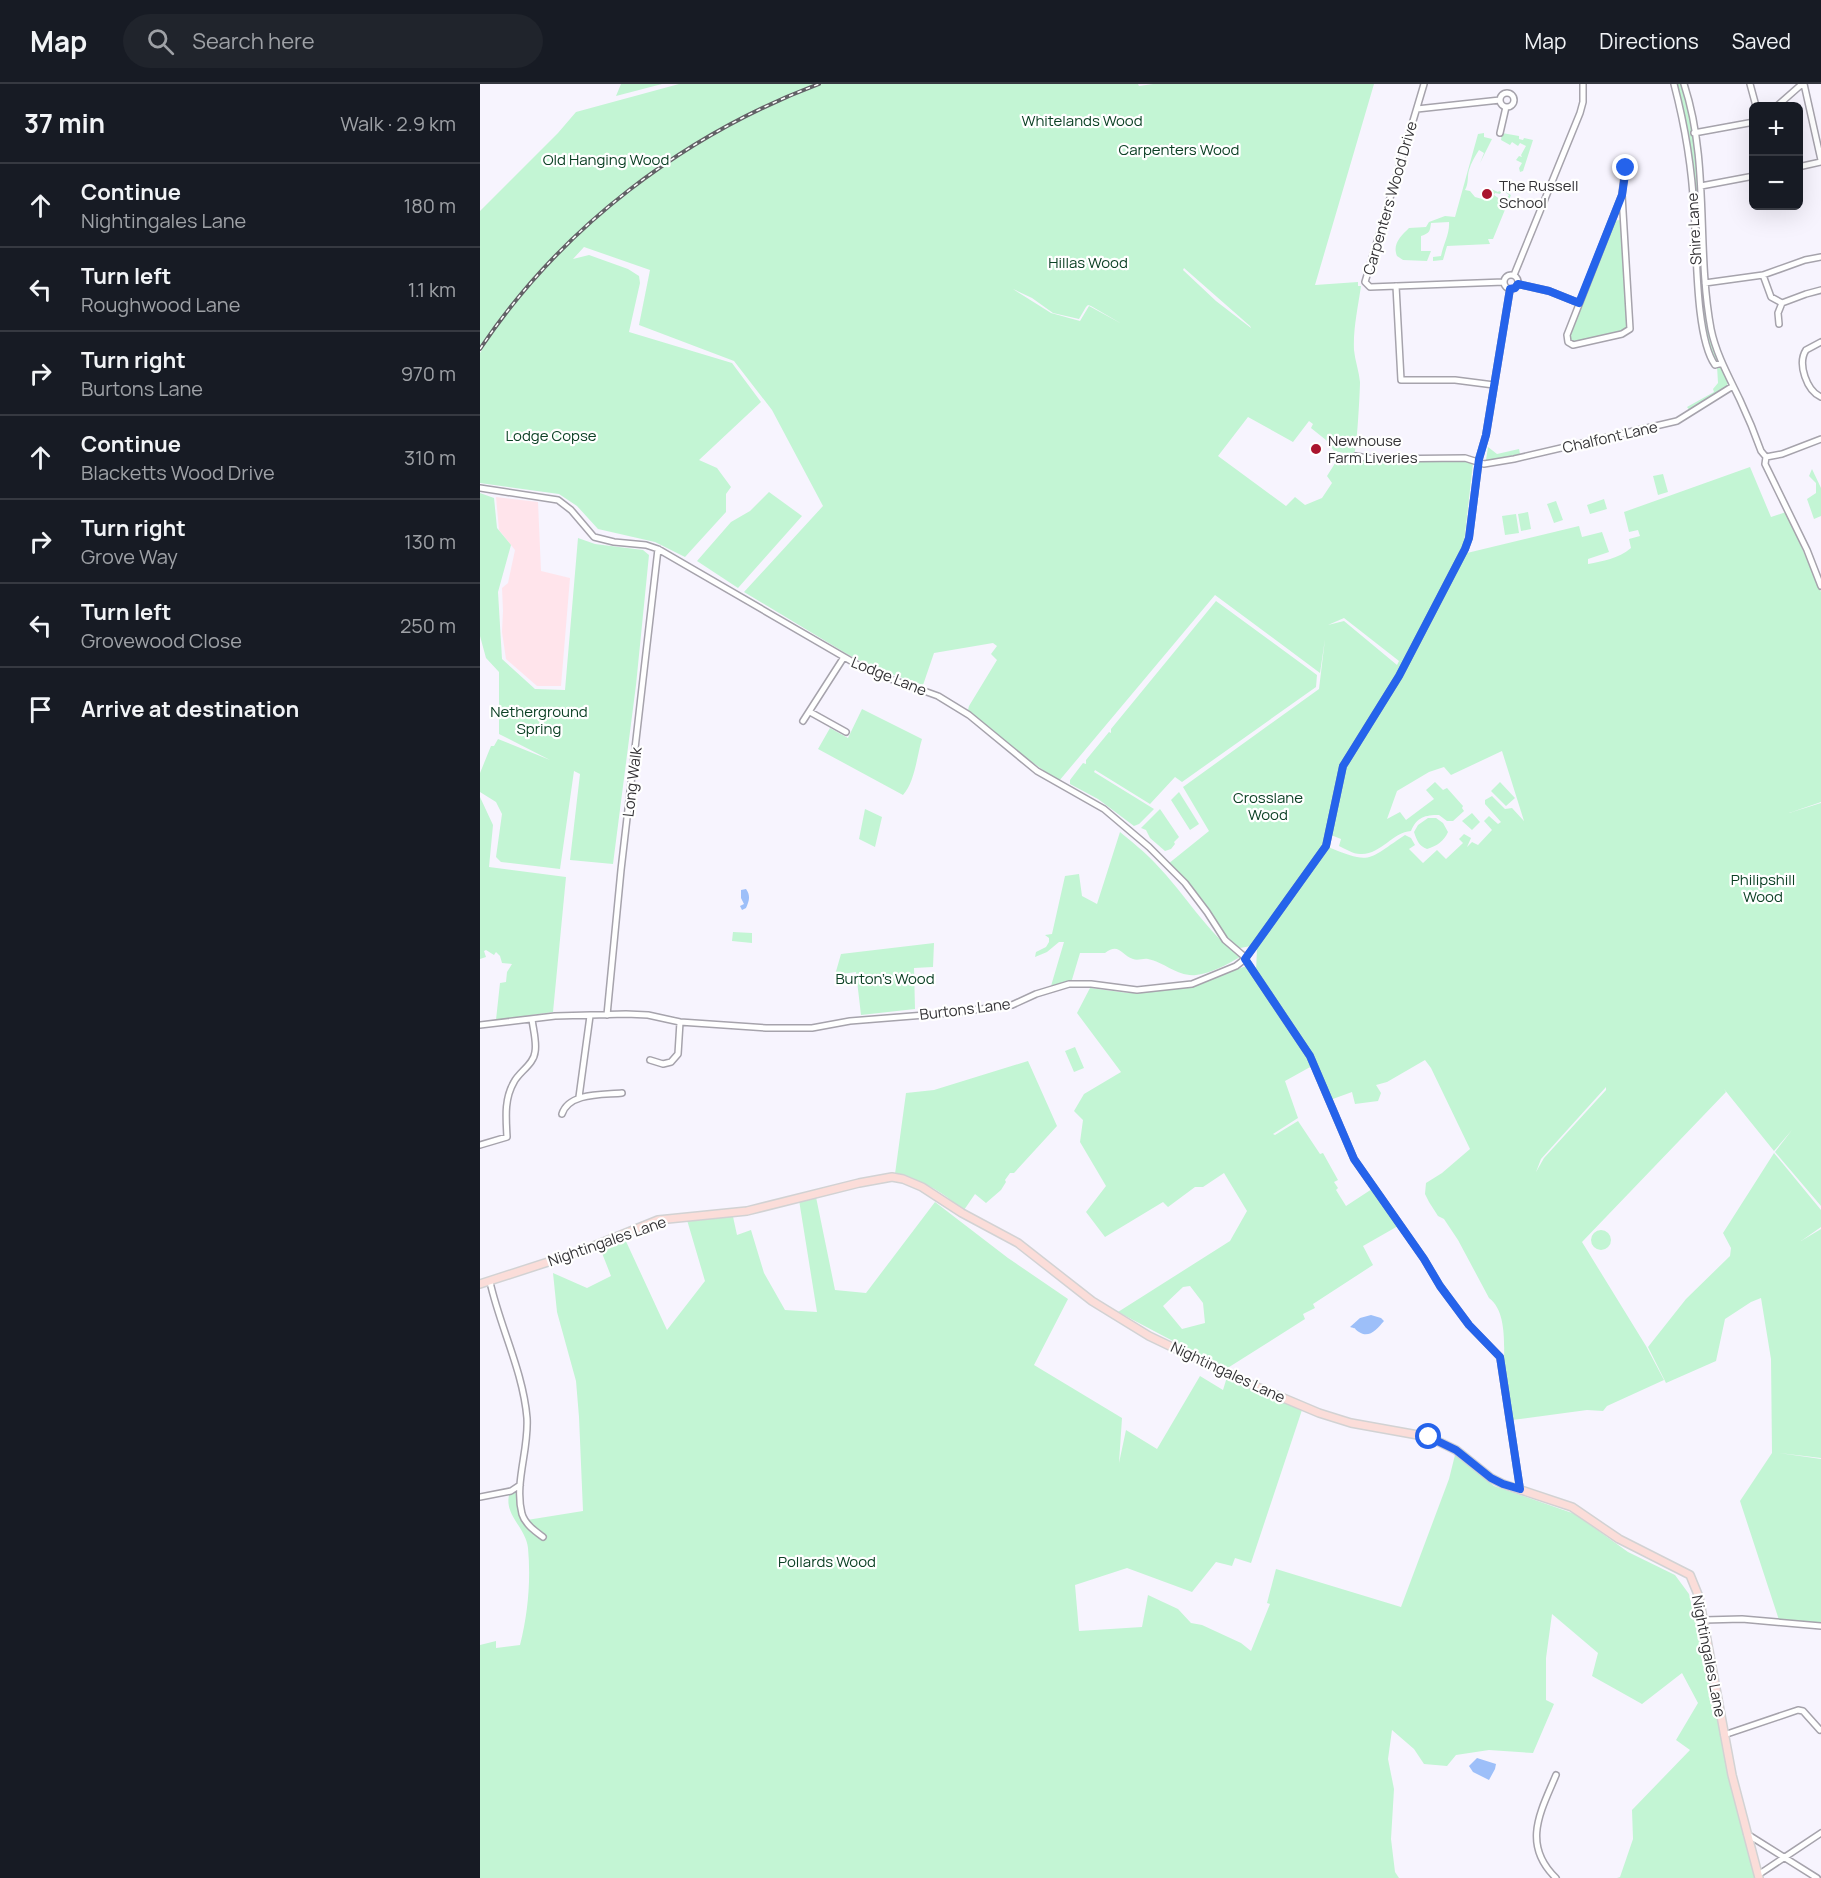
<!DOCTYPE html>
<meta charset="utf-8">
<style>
:root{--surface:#171b24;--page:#20242c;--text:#f1f3f6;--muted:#9ea1a6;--line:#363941}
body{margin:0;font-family:Manrope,sans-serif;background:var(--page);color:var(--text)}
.controls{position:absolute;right:18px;top:18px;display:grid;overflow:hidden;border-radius:9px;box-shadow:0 6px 24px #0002}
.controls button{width:54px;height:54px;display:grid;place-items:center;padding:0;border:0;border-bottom:2px solid var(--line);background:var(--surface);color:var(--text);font:30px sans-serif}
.stop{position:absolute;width:18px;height:18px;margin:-14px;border:4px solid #2563eb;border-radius:50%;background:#fff}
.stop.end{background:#2563eb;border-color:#fff;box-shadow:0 2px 6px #0008}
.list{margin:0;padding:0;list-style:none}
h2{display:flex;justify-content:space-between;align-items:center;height:78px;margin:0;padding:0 24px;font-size:26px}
h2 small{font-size:20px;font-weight:400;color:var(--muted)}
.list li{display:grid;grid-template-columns:39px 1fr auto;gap:18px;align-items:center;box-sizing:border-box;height:84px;padding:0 24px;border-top:2px solid var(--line)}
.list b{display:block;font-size:22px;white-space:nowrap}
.list p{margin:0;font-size:20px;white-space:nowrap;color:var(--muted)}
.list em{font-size:20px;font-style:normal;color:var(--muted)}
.icon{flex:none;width:33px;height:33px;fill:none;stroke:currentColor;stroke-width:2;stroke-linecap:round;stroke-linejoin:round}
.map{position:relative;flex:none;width:1341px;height:1794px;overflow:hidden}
header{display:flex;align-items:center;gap:36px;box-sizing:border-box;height:84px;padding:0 30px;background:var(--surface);border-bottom:2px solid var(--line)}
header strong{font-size:28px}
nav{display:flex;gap:33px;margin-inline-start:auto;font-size:21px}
.search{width:420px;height:54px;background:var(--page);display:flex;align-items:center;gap:15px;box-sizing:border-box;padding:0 21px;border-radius:33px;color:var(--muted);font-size:22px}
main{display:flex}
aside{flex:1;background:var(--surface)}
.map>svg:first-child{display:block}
.industrial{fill:#ffe4eb}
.green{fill:#c3f5d4;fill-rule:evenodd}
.water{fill:#9dbff9}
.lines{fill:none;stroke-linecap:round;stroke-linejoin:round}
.minor-casing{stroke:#a6a3ac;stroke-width:8}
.major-casing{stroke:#d2d2d3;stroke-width:10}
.minor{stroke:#fff;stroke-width:5}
.major{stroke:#fbddd9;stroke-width:7}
.rail-casing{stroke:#626166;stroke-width:4}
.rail{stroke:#fff;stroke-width:1.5;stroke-dasharray:4.5;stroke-linecap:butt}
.route{stroke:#2563eb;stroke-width:8}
.poi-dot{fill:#aa142e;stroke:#fff;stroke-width:2}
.labels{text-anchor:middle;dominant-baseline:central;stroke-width:4.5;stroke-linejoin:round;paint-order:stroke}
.park-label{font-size:15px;fill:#0c4125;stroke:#fff}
.poi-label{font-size:15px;fill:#343336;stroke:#fff;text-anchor:start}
.street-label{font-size:15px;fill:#343336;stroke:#fff}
</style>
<header>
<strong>Map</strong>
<div class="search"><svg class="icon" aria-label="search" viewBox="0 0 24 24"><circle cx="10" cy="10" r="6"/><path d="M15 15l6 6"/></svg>Search here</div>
<nav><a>Map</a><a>Directions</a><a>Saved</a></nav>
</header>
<main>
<aside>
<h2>37 min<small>Walk · 2.9 km</small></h2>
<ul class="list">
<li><svg class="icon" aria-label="ahead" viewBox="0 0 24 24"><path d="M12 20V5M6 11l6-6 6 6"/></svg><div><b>Continue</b><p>Nightingales Lane</p></div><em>180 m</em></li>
<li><svg class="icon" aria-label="left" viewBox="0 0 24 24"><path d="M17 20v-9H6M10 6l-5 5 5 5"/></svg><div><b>Turn left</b><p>Roughwood Lane</p></div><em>1.1 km</em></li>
<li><svg class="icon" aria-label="right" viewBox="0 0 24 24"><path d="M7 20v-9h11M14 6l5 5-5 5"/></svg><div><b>Turn right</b><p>Burtons Lane</p></div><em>970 m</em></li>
<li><svg class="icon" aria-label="ahead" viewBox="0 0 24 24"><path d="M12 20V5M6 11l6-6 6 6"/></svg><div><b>Continue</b><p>Blacketts Wood Drive</p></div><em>310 m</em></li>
<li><svg class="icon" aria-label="right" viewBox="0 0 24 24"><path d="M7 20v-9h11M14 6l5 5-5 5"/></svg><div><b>Turn right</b><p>Grove Way</p></div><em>130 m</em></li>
<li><svg class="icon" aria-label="left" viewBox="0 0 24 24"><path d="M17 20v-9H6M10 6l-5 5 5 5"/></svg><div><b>Turn left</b><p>Grovewood Close</p></div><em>250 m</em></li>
<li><svg class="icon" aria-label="arrive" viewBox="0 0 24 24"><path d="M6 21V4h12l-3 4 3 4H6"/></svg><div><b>Arrive at destination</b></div></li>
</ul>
</aside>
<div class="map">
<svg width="1341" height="1794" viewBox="0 0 1341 1794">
<rect width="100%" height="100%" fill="#f7f4fe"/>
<path class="industrial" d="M16,413L58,418L61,487L90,494L81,602H57L26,575L22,548L23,527L22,504L28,499L35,466L19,446Z"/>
<path class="green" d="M141,0H182L136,12Z
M199,0H658L659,2L673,0H894L835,201L878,198V202H881C878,223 873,245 874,266C875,277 879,287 880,298C880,307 877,366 874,371L854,367L846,356L831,344L833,340L829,337L813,358L768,333L738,372L806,422L815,413L825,421L842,414L852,399L847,392L859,373L862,372L893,376H986L993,379L984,459L979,473L918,590L861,681L844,760L771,862L760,864C731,842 714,806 688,780L729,747L703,703L839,605L845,555L840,589L735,511L579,697L546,674L488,626L489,622L517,576L511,570L517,562L513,559L454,569L443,601L394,584L367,570L264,508L343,422L292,326L254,277L159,241L170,186L104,163L93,175L109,171L148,185L159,192L160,199L149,248L252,279L281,318L219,376L237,384L251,403L246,410V428L205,473L175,458L118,445L97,422L79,410L0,399V269L2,266L0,265V127L78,49L96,28ZM704,184L770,242L771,244L736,217L703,186ZM533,205L552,214L573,229L599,235L606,223L608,221L611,222L642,240L609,222L600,237L571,229ZM864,534L919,577L917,581L864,537L848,541Z
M1196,0H1203C1215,35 1215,75 1219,112H1214L1204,31Z
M1004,49V53L1012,55L1000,79L1004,69L999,66C995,72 991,79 989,86C987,93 989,99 985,106L990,107L995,113L1002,115L1009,104L1018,108L1019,107L1021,108L1020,110L1015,109L1014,111L1024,118L1029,111L1022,106L1031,111L1013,155H1008L1010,160L967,162L963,176L953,177V173L961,172C963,161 970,149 969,138L951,139C950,147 950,149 941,152V167H951L947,177L923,176L917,172C912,160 921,152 929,144L946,143L949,138L965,132L975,133L998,50Z
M1022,49L1039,52V55L1043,56L1044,54L1053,56L1043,87L1040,88L1039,84L1042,79L1036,76L1039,72L1042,73L1041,71L1046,62L1040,59L1038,62L1032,58L1030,61L1021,56Z
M1215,117H1218L1224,203L1239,276H1234C1216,228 1217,168 1215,117Z
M1139,136L1141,137L1148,245L1121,254L1094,259L1089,253L1134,137Z
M1240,281L1248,298L1247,302L1211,328L1207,323L1234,308L1233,305L1238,299L1237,282Z
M1008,363L1017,370L1039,365L1040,370L1008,377L1006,376Z
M1270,383L1291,433L1306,428L1341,508V718L1309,729L1341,719V1122L1295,1068L1312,1046L1294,1067L1244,1005L1246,1008L1102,1158L1166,1262L1184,1296L1127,1322L1123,1327L1107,1326L1032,1336C1030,1318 1025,1299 1024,1280C1024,1262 1027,1227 1009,1214L978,1156L964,1135L958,1132L949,1118L945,1110L946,1099L962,1089L990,1065L951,984L945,976L907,998L896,1001L901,1009L898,1017L875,1020L872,1008L850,1016L839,989L776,888L777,864L848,763C892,781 887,776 925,751L931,754L935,761L929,765L943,779L957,766L966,775L983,759L979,755L984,750L991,754L987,763L992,758L998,761L1012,746L1004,737L1009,732L1018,740L1021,738L1005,720V716L1012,712L1025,725L1032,724L1044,737L1022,667L971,691L964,683L949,688L917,707L907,735L920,728L926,736L954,715L946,706L955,698L963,706L967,704L983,722L982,724L984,727L973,737H967L959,731C945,731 937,733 931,747C913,748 901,770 882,770C874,771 866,765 859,762L861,755L851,751L865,683L918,597L987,469L1099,442L1102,453L1122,448L1129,468L1108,475V480C1123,477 1138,475 1151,464L1149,455L1160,452L1158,446L1149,448L1144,428ZM1126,1003V1006L1064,1074L1056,1088L1061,1075Z
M1332,385L1341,404V432L1334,435L1327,415L1336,409V399L1329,392Z
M1183,390L1188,408L1178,411L1173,392Z
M289,408L322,432L258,504L217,477L251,438L270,427Z
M0,409L14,414L17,444L31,461L18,508L22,575L55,605L85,606L98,454L115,460L163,466L169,471L156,601L133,780L90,776L100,690L94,687L80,785L21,778L16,773L22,730L16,718L0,708V689L11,662H14L18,655L70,676L19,650V588L6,574L0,552Z
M1124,415L1127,425L1110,430L1107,421Z
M1076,417L1083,436L1074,439L1067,420Z
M1048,428L1051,445L1041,447L1038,430Z
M1036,430L1039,449L1025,451L1022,432Z
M736,517L837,591L836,603L702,698L695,693L670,720L615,686L614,688L674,725L659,740L654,742L618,715L590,700V696L603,679L606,680V676L629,648L631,649V645Z
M382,625L442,655C437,671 435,698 423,711L338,665L350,644L368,654Z
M1020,698L1035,714L1026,722L1011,707Z
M699,708L719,740L710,746L691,716Z
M0,713L13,741L9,783L86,793L73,928L16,936L20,899L26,898L27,888L32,880L22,879L20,872L16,868L14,871L6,866L4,867L6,873L0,875Z
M385,725L402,733L395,763L379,755Z
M680,725L699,753L694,758L695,760L691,765L685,767L670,754L666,746L661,744Z
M992,729L1000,738L992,746L982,737Z
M948,734H956L963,739L968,748C964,757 957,762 947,765C939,762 937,757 934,748L938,741Z
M640,748C652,758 665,768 675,779C705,810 726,847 760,873C746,881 732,889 716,891C698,893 684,878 668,875C663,874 658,877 653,875C641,871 639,858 625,869H600L591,899L571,902L584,858H579L567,868L555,873L556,868L566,863L569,858V854L565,851L572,850L585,792L599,790L602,812L617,820Z
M253,848L272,849V859L252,857Z
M454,859L453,883L434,884L435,925L381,931L376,888L355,891L361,870Z
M766,882L832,982L805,997L818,1034L793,1050L795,1051L818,1037L840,1070L843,1069L858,1096L854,1098L858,1104L856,1106L866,1122L892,1105L918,1142L883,1162L893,1181L833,1220L835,1224L823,1230L825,1235L746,1285L638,1228L750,1157L767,1127L744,1089L723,1103H715L688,1123L683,1118L625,1153L606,1128L626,1102L600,1058L603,1036L594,1027L604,1010L641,988L597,929L610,904L648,909L712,902ZM710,1202L723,1219L725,1239L702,1245L683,1222L703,1203Z
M595,963L604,984L594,988L585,967Z
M548,977L577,1042L534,1089H530L525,1096L526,1098L521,1106L506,1119L495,1110L484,1126C476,1121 469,1114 461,1109C446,1099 432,1095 415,1090L426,1009L454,1006Z
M1294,1069L1341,1126V1143L1321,1157L1341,1145V1374L1299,1369L1341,1375V1540L1299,1536L1260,1417L1292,1369L1291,1275L1281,1214L1271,1218L1245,1235L1236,1277L1186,1299L1168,1263L1206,1215L1250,1172L1251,1164L1243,1149Z
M336,1113L355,1206L386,1209L455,1118L528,1174L588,1215L554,1281L642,1334L639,1379L646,1346L677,1365L720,1292L743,1306L747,1293L822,1326L771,1479L755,1474L752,1482L736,1478L712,1508L647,1484L595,1501L599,1547L662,1543L668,1511L698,1525L711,1539L722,1541L761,1559L771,1567L790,1520L787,1519L796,1485L921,1523L969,1395L975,1371L1014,1402L1095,1430L1148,1468L1195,1491L1209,1510L1275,1794H1137L1140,1793L1153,1755L1152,1726L1210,1666L1196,1656L1218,1619L1202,1589L1162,1620L1112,1592L1118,1569L1072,1530L1066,1574V1616L1074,1620L1053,1669L1009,1666L976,1671L967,1682L944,1680L934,1665L912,1646L908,1675L914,1705L911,1755L915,1788L919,1794H0V1561L16,1557V1564L40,1561C48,1530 51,1496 48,1464C46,1443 22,1430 30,1408L37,1406L43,1407V1424L47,1436L103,1427L99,1333L96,1297L77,1228L73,1189L107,1204L131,1192L120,1164L144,1153L187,1246L225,1197L207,1136L252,1128L257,1151L271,1146L284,1189L305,1226L337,1228L319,1116Z
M1111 1156a10 10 0 1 1 20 0a10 10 0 1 1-20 0Z"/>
<path class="water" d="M266,805C271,812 269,817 266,824L262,826L260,822L264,820L261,814V806Z
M891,1231L901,1234L904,1237C897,1245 889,1255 879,1248C871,1243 880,1246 870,1243L880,1234Z
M997,1674L1016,1680L1015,1685L1009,1696L993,1688L989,1682Z"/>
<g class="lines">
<g class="minor-casing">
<path id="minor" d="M944,0L885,198L890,203L1024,198
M1194,0C1205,42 1212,84 1214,127C1217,164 1215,253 1235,281L1242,279
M1204,0C1230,79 1216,164 1231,245C1236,270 1249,293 1260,316C1268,333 1275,350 1281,367L1286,373
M1270,0L1276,22
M1324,0L1341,76
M1020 16a7 7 0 1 1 14 0a7 7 0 1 1-14 0Z
M1297,22L1322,0
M937,25L1020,16
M1020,49L1026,23
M1214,49L1274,38
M1141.5 81a3.5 3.5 0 1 1 7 0a3.5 3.5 0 1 1-7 0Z
M1318,83L1341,78
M1221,102L1274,92
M1142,111L1150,245L1142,250L1093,261L1088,258L1087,251Z
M1142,111L1145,85
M1024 198a7 7 0 1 1 14 0a7 7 0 1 1-14 0Z
M1034,191L1100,29L1103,18V0
M1283,191L1291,213L1302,219L1326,210L1341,206
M1225,199L1283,191L1325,176L1341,173
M1038,200L1069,207L1099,219
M916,202L921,296H975L1014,301
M1299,240L1298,229L1302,219
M1341,258L1326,266C1317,280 1327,307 1341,313
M876,372L893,375L985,374L1004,380L1034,375L1197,337L1253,302
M1286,373L1285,380L1327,466L1341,502
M1286,373L1302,370L1341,355
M0,404L78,416L91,426L114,453L134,458L166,461L178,465L378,581L391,588L458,612L489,631L557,687L624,725L669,763L705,799L727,828L745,856L766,874
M330,628L366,648
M323,637L364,573
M765,875L830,972L874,1075L944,1175L960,1202L989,1241L1020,1273L1040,1405
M127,931L141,786L178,465
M0,941L75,932L146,930L168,931L200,938L286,944H332L370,937L470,929L532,921L556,910L589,900H611L657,906L712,900L756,882L765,875L846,762L863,682L919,592L985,465L989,454L999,375L1006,351L1030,205
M170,976L183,980L191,978L198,970L200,938
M99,1013L110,932
M82,1030C89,1008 124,1011 142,1009
M0,1061L27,1053C26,1034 24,1015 34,998C39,988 54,980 55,968C57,958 53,945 52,935
M10,1198C20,1243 43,1287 47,1334C49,1366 34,1399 42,1430C45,1440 55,1447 63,1453
M0,1413L31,1407L40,1401
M1224,1536L1262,1535L1341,1542
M1244,1651L1318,1626L1323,1627L1340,1646
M1267,1750L1337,1794
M1278,1791L1341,1749
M1076,1794C1041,1760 1061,1727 1076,1691"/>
</g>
<g class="major-casing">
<path id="major" d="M0,1200L99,1168L178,1136L267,1127L379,1099L412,1093L423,1095L442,1103L482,1129L538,1159L612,1217L669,1252L763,1297L839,1329L871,1339L949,1353L976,1366L1011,1394L1023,1400L1092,1423L1139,1455L1210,1491L1219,1513L1252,1691L1279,1794"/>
</g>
<use href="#minor" class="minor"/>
<use href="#major" class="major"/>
<g class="rail-casing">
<path id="rail" d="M0,265C81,144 203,51 339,0"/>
</g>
<use href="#rail" class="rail"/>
</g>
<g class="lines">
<path class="route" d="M949,1353L976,1366L1011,1394L1023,1400L1040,1405L1020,1273L989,1241L960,1202L944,1175L874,1075L830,972L765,875L846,762L863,682L919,592L985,465L989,454L999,375L1006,351L1030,205L1035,204L1038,200L1069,207L1099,219L1142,111L1146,84"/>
</g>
<g class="poi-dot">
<circle cx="1007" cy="110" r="6"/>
<circle cx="836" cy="365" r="6"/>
</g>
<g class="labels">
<g class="park-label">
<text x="602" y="36">Whitelands Wood</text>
<text x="699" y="65">Carpenters Wood</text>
<text x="126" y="75">Old Hanging Wood</text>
<text x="608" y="178">Hillas Wood</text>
<text x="71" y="351">Lodge Copse</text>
<text x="59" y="627">Netherground<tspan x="59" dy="17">Spring</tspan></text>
<text x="788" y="713">Crosslane<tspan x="788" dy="17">Wood</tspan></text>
<text x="1283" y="795">Philipshill<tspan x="1283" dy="17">Wood</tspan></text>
<text x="405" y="894">Burton's Wood</text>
<text x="347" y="1477">Pollards Wood</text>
</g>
<g class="poi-label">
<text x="1019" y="101">The Russell<tspan x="1019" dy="17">School</tspan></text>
<text x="848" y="356">Newhouse<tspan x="848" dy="17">Farm Liveries</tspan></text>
</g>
<g class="street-label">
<text transform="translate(910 114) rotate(-74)">Carpenters Wood Drive</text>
<text transform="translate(1214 145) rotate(-93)">Shire Lane</text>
<text transform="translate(1130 353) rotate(-13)">Chalfont Lane</text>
<text transform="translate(409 592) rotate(22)">Lodge Lane</text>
<text transform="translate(152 698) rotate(-83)">Long Walk</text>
<text transform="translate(485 925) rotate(-7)">Burtons Lane</text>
<text transform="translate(127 1157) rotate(-19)">Nightingales Lane</text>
<text transform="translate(748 1288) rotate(25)">Nightingales Lane</text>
<text transform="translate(1229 1572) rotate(79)">Nightingales Lane</text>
</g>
</g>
</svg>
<div class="controls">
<button>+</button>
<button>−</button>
</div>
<div class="stop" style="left:949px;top:1353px"></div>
<div class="stop end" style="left:1146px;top:84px"></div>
</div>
</main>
